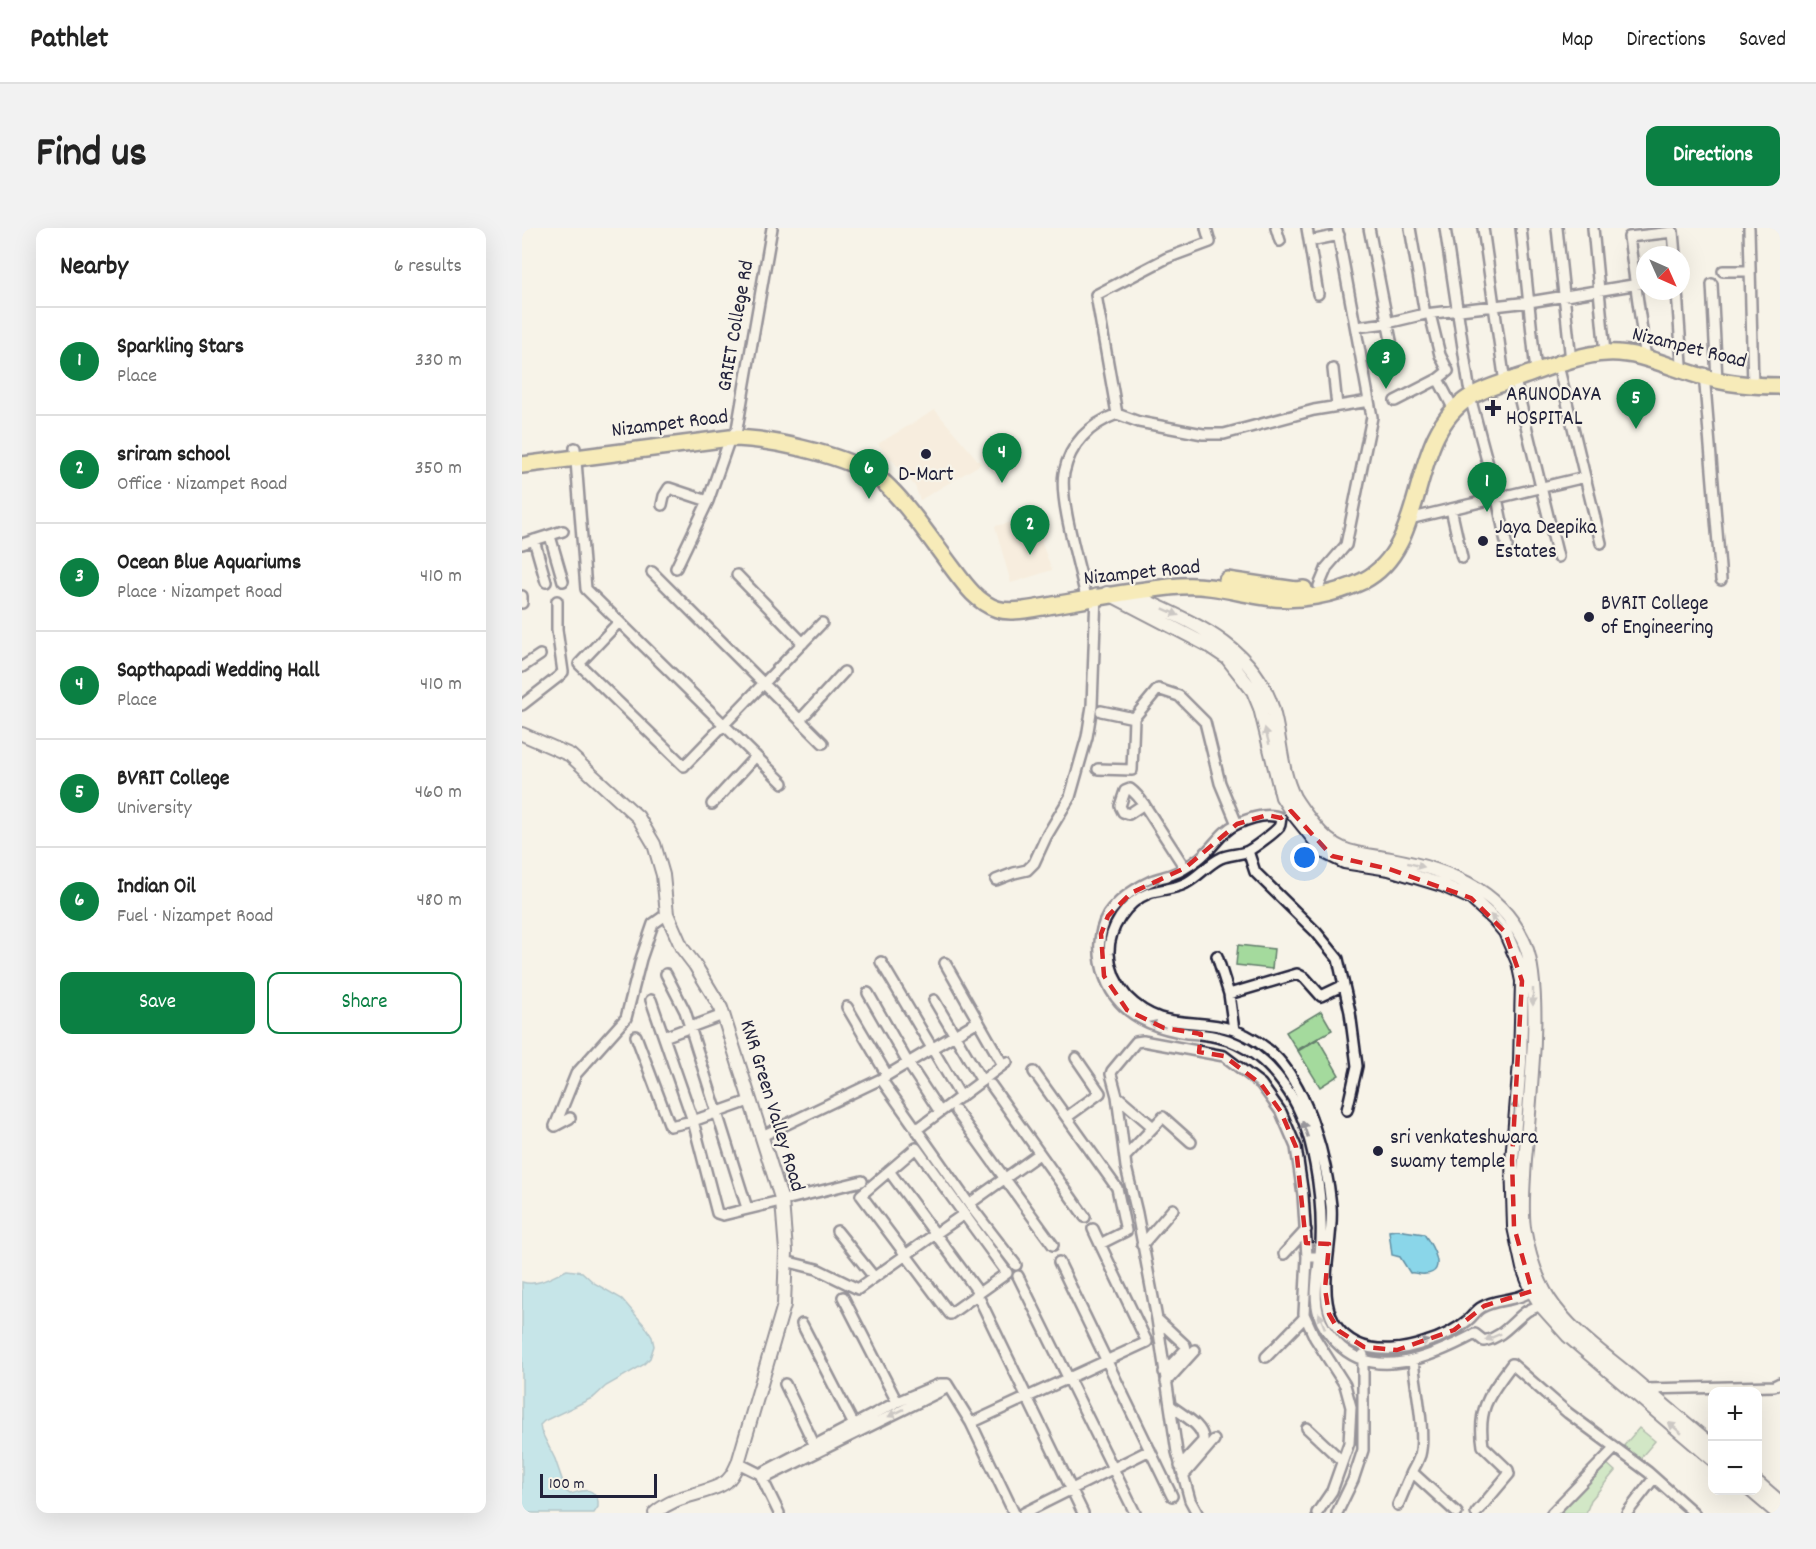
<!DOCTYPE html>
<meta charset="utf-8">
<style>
:root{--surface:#fff;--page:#f2f2f2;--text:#222;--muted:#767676;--line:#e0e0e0;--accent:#0b8043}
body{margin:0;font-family:Dekko,sans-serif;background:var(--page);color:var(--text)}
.controls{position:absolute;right:18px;bottom:18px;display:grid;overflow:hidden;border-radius:12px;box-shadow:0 6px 24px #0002}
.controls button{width:54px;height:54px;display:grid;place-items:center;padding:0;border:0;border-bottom:2px solid var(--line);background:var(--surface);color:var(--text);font:30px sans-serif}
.compass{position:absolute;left:1114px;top:18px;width:54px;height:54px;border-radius:50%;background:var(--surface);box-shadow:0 6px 24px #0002;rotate:135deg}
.scale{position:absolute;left:18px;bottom:15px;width:117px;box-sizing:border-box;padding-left:6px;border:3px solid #22223b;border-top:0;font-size:16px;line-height:21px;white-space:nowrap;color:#22223b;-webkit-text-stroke:4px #f7f3e8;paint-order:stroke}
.you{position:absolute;left:783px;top:630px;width:21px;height:21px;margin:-15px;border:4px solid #fff;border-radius:50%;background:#1a73e8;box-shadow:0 0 0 9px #1a73e833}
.badge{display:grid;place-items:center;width:39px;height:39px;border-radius:50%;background:var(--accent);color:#fff;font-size:20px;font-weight:700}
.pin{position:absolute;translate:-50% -50px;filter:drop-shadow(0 2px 3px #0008)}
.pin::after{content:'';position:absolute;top:32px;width:21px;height:18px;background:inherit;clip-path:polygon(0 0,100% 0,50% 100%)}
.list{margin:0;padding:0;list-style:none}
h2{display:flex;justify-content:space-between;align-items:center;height:78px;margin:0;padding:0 24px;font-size:26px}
h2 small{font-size:20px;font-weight:400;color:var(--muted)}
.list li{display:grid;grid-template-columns:39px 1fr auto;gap:18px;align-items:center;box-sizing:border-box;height:108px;padding:0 24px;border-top:2px solid var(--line)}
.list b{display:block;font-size:22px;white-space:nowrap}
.list p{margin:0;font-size:20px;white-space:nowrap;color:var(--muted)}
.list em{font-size:20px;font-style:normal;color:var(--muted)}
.actions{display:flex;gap:12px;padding:18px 24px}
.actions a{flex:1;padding:14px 0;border:2px solid var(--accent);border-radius:12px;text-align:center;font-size:21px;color:var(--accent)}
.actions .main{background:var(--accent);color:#fff}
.map{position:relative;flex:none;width:1258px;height:1285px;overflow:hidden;border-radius:12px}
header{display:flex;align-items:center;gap:36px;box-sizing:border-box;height:84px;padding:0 30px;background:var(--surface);border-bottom:2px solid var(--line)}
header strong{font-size:28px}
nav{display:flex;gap:33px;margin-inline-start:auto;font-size:21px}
.intro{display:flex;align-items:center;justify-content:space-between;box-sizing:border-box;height:144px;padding:0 36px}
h1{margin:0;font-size:42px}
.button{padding:15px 27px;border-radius:12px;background:var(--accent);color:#fff;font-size:21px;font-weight:700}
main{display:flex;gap:36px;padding:0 36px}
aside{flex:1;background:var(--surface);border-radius:12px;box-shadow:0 6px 24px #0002}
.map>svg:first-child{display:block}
.built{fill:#f5e7d2}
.green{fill:#a4da9d;stroke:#637e6c;stroke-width:1.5}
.water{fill:#8ad6e9;stroke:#608ea3;stroke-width:1.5}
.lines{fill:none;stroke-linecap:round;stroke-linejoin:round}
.minor-casing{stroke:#22223b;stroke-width:14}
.tertiary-casing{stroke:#22223b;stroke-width:16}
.primary-casing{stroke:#22223b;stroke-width:20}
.minor{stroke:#f7f3e8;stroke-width:9}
.tertiary{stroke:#f7f3e8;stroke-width:12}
.primary{stroke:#f5e382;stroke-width:15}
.oneway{fill:#97959a}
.marked{fill:none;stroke:#d62828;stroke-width:4.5;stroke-dasharray:12 8;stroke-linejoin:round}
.poi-dot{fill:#22223b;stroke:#f7f3e8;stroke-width:2}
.labels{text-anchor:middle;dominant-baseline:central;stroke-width:4.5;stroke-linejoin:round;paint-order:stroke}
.street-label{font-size:21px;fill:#22223b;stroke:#f7f3e8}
.poi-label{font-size:21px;fill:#22223b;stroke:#f7f3e8;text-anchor:start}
</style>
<header>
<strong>Pathlet</strong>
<nav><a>Map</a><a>Directions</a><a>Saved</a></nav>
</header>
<div class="intro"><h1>Find us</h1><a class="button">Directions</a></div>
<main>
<aside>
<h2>Nearby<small>6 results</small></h2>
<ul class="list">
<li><span class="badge">1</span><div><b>Sparkling Stars</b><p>Place</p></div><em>330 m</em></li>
<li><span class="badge">2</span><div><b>sriram school</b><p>Office · Nizampet Road</p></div><em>350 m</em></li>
<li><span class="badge">3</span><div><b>Ocean Blue Aquariums</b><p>Place · Nizampet Road</p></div><em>410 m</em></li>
<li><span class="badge">4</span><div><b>Sapthapadi Wedding Hall</b><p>Place</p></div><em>410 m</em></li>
<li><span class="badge">5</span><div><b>BVRIT College</b><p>University</p></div><em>460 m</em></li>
<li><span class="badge">6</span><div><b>Indian Oil</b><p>Fuel · Nizampet Road</p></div><em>480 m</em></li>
</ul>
<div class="actions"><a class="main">Save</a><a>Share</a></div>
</aside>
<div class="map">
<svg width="1258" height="1285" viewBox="0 0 1258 1285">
<rect width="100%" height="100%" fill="#f7f3e8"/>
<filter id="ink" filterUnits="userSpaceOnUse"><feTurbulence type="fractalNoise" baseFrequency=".0167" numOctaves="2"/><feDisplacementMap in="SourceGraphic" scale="12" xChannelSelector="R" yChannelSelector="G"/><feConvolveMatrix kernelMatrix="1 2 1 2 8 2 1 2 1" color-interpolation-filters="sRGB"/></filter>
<g filter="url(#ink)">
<path class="built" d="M413,182L459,236L398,272L393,258L356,216Z
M510,290L530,342L489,355L473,298Z"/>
<path class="green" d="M716,717L752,721L750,741L714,737Z
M799,783L810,802L775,822L764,804Z
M796,811L817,847L798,859L776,823Z
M1117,1200L1133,1213L1116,1233L1100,1220Z
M1083,1234L1093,1243L1069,1272L1064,1285H1037Z"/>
<path class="water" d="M875,1002L902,1006C909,1016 927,1045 903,1046C898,1047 893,1044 888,1045L878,1029L870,1027L867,1003Z
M45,1042L60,1044L72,1055L100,1071L123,1098L130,1109L132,1118L128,1130L121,1137L84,1158L72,1169L22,1193L18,1197L19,1203L33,1231L44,1263L48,1266C61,1263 70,1257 76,1273V1279L72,1285H0V1054C16,1059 31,1048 45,1042Z"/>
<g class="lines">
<g class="minor-casing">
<path id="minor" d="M754,0L758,13
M785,0L796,66
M847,0L874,138
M888,0L903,86
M923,0L947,159
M961,0L983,155
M999,0L1014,144
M1035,0L1049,133
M1071,0L1083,125
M1227,0L1231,158
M788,13L817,7
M1201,43H1228
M1190,56L1195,152
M1155,63L1160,136
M908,86L918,127L926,143L916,151
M834,99L865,95L903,86L1007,74L1123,55
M1123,124L1107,9L1151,4L1153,27
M1035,133L1079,315
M811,141L815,178
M1182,145L1199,352
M992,148L1036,329
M948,169L975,270L985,319
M873,173L916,151L929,176
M595,186L617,194L681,206H702L792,182L847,173
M53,220L64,361L261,555
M140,277L142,268L147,260L186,273
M929,281L940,330
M887,291L1063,249
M28,308L41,353
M12,312L24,354
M0,316L41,303
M154,340L186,273L208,210L215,201L250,0
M130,344L301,515
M215,347L281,415
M797,358L805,339L824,317L850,189L815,0
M563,365C557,336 537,272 542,245C548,216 568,196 595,186L574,67L645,30L688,14L684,0
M0,368V375
M97,394L57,436L162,538L300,395
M0,439L18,427
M0,477L36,449L41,444L35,402V373
M579,483L612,490
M278,492L322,444
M576,541L610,542L612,490L636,461L657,468L683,494L698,555L715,596
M190,576L234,528
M622,576L607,586L601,584L598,578L603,563L608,561C615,566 619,572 623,578L663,640
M726,623L733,644L794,704L816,731L828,784L835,838L825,882
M474,652L492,645L505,642L512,635L524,609L548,569L565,509L570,478L574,366
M695,728L707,766L712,802
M359,734L439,869
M144,746L163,783L225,980
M346,765L386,835L418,884
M707,766L775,746L783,750L799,768L822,757
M412,772L460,853
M325,779L365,847
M456,793L481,837
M114,808L148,898L171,893L129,772
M142,809L201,787
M512,844L595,960L604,1003L578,1016L571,1001
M359,851L456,793L423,735
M469,857L563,989
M595,868L631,899
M227,873L171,893L195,985L201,987L340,953
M434,883L531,1017
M545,889L578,865L554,830
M48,890L33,898L54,846L104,790L119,731L131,696L145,686
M394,902L485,834
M240,908L359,851L447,976L494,1037
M604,928L641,889L669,914
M367,943L457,1065
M447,976L517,926
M315,1003L352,1049
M620,1017L651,981
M762,1026L784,1002
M785,1029L782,1086L793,1110L823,1157L829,1179L827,1215L810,1263L795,1285
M263,1033L295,1041L336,1061C371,1036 406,1011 442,986L485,1045L428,1086L339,967L394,920L442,986
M537,1034L650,1268
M496,1048L613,1285
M1014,1061C1007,1064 1000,1069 992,1070C981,1073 970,1073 960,1079C954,1082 951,1088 946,1092C934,1102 918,1110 904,1114C882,1122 855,1125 834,1115C783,1089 813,1022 809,978C805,933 787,865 756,831C745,819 728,808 712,802C672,788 640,805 605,769C595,757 588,742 587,726C586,701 604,674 627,665C639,661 653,661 664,655C676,649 686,636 699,630C707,626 718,627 726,623C733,619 752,605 757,599C759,596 758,593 759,590C746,584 728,590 715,596C699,603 692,619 678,630C670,636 661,643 651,646C644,649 636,650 629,653C614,660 596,672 586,687C575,705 576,730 583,749C596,785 630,800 665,805C679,806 692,807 706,812C733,822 751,840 767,864C792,901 801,970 799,1014C798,1038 790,1065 797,1087C800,1098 807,1106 814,1114C852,1155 912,1128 953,1106L962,1113C981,1109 990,1094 1005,1083C1011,1080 1017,1078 1023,1075
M321,1069L375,1174
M458,1072L561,1285
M635,1091L663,1117L664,1121L642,1144
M280,1096L332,1197
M744,1129L783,1089
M644,1154L673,1122
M263,1156L293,1218
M425,1156L449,1195L492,1285
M1123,1161L1252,1158L1258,1155
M649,1178C659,1186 683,1198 681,1213L658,1238
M449,1195L625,1114L578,1016
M785,1200L820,1233
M216,1235L238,1246L257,1285
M890,1244C893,1239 896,1233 898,1227C904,1204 893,1157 891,1132
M238,1246L375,1174L418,1156H425
M661,1248L692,1212
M241,1251L421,1162L425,1156
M876,1277L890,1244L935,1285
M502,1285L628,1222
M675,1285L668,1272L655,1224L635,1091L615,985L604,939L595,868L589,846L590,843L614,814L621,813L702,828L739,856L759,884L774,919L781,967L785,1029H798
M815,1285L831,1252L841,1222V1127
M954,1285L987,1246L986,1242L961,1218C955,1179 968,1166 990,1136L1046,1185L1126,1244L1172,1285
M1030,1285L1093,1220
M1105,1285L1132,1250"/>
</g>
<g class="tertiary-casing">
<path id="tertiary" d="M605,364C662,392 729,413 750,479C759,508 758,542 772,569C778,579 785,588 792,597C815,627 836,625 869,631C922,641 976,659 1001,712C1016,741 1013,811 1010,844C1008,873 1006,902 1003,931C1002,953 999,978 1002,1000C1006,1024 1014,1050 1027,1071C1046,1100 1075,1121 1102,1143C1131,1168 1161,1193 1190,1217
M585,365L687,418L705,430L731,463L738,480L760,569L769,583L802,624L822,634L867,641L920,657L949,670L972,691L983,704L996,734L1000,753L998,834L990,932L992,999L1001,1040L1010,1063L1020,1079L1046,1108L1190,1231
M0,506L48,527L116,589L132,616L141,647L145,686L160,720L173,737L199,780L260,973L264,1023L262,1077L216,1235C212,1244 208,1253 199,1257C176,1268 154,1267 133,1285
M1236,1255L1258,1274
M1228,1262L1255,1285"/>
</g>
<g class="primary-casing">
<path id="primary" d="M0,237L208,210C246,210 316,226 349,245C375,260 409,312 429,338C441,354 454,374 475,381C484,384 493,383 502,382C554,374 606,362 659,358C688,356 716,365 744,369C776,374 812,367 841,353C909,318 883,209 948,169C964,159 985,154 1002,148C1027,139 1059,126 1085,125C1118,123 1151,141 1182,149C1207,156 1232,158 1258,158
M705,352L774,362L782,361"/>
</g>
<use href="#minor" class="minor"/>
<use href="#tertiary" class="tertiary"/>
<use href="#primary" class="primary"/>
</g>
<defs><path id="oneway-solid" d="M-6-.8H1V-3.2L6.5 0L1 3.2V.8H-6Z" transform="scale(1.5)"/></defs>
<g class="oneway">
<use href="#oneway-solid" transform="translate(649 384) rotate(24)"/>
<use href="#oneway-solid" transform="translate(745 508) rotate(-105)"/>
<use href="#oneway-solid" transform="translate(894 637) rotate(14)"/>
<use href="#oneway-solid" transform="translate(631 654) rotate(-23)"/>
<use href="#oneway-solid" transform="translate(974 693) rotate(-131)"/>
<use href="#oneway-solid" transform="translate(1011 769) rotate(90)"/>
<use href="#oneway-solid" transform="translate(635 797) rotate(-162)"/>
<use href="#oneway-solid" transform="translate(993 881) rotate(-84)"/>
<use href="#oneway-solid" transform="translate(783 901) rotate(-109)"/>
<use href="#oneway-solid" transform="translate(800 1093) rotate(-111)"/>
<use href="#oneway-solid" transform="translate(971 1109) rotate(157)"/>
<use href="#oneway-solid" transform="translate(899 1115) rotate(-16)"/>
<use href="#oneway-solid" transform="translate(374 1185) rotate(154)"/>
<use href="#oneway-solid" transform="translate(1153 1200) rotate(-140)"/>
</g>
</g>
<path d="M0 0H1258V1285H0ZM769,583L810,628L867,641L949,670L983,704L1000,753L990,932L992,999L1010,1063L962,1078L932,1102L875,1122L842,1119L817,1103L807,1086L803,1061L807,1016L784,1015L774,919L759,884L739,856L702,828L677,824L679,806L642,800L605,782L582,748L579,706L586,688L609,665L663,640L715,596L745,587L759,590Z" fill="#f7f3e8" fill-opacity=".55" fill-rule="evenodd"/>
<path class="marked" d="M769,583L810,628L867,641L949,670L983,704L1000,753L990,932L992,999L1010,1063L962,1078L932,1102L875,1122L842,1119L817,1103L807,1086L803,1061L807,1016L784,1015L774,919L759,884L739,856L702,828L677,824L679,806L642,800L605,782L582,748L579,706L586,688L609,665L663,640L715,596L745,587L759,590Z"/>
<g class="poi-dot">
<path d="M968 171h6v6h6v6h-6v6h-6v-6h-6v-6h6z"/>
<circle cx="404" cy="226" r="6"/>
<circle cx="961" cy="313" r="6"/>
<circle cx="1067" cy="389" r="6"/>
<circle cx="856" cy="923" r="6"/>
</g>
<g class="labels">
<g class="street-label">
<text transform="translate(215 98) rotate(-80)">GRIET College Rd</text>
<text transform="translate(1167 121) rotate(14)">Nizampet Road</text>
<text transform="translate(148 197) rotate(-7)">Nizampet Road</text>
<text transform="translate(620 346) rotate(-6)">Nizampet Road</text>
<text transform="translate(249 878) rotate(73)">KNR Green Valley Road</text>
</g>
<g class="poi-label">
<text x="984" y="168">ARUNODAYA<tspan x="984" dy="24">HOSPITAL</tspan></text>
<text x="404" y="248" text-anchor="middle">D-Mart</text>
<text x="973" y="301">Jaya Deepika<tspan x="973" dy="24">Estates</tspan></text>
<text x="1079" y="377">BVRIT College<tspan x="1079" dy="24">of Engineering</tspan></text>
<text x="868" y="911">sri venkateshwara<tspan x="868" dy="24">swamy temple</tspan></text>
</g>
</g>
</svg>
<div class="controls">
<button>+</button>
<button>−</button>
</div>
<svg class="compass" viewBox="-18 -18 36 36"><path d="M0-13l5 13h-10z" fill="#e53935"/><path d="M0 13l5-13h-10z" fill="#767676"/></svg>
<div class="scale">100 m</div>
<div class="you"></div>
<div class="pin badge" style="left:965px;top:284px">1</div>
<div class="pin badge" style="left:508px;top:327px">2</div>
<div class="pin badge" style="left:864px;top:161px">3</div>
<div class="pin badge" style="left:480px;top:255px">4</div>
<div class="pin badge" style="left:1114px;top:201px">5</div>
<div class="pin badge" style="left:347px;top:271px">6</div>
</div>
</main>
